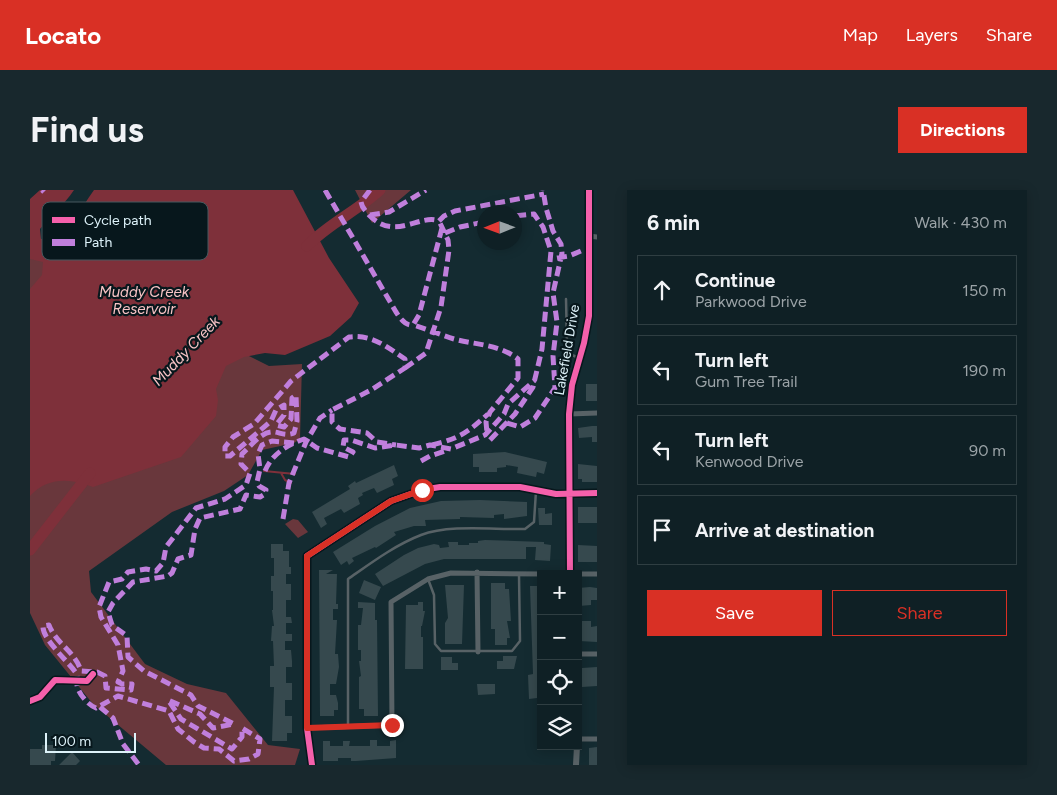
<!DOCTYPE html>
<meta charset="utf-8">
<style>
:root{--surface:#0f2025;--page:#18282d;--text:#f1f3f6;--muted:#9ba3a7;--line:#2f3e42;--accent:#d93025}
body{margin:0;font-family:Figtree,sans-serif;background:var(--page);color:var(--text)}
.controls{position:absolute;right:15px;bottom:15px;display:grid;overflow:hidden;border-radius:0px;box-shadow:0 2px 12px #0003}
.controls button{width:45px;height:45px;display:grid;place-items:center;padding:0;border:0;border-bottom:1px solid var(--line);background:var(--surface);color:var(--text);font:25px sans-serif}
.compass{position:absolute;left:447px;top:15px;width:45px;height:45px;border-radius:50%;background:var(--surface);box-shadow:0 2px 12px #0003;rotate:269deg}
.scale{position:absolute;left:15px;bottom:12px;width:91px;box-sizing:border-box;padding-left:5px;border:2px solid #ddf2f9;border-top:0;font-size:14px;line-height:18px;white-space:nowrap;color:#ddf2f9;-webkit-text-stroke:4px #07171c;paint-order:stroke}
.stop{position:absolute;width:15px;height:15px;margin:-11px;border:4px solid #d93025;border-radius:50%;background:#fff}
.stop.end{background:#d93025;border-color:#fff;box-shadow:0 1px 5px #0008}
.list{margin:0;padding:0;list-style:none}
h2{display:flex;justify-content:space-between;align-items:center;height:65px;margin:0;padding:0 20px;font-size:21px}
h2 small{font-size:16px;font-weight:400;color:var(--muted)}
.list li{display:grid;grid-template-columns:32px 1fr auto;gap:15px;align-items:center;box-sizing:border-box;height:70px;margin:0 10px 10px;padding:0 10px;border:1px solid var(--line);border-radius:0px}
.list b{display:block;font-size:19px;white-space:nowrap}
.list p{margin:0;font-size:16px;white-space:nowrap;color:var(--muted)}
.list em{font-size:16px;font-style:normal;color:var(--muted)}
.actions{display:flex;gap:10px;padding:15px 20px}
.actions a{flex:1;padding:11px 0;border:1px solid var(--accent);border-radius:0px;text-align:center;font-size:18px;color:var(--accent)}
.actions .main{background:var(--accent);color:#fff}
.icon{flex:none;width:28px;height:28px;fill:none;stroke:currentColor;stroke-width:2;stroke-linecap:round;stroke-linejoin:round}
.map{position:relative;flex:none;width:567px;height:575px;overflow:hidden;border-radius:0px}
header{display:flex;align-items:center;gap:30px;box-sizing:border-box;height:70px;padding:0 25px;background:var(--accent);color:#fff}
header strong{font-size:24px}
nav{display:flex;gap:28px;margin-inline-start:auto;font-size:18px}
.intro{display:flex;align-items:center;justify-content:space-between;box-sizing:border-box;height:120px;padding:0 30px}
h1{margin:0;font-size:35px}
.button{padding:12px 22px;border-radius:0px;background:var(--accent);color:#fff;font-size:18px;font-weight:700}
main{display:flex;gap:30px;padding:0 30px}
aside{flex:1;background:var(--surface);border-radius:0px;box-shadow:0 2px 12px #0003}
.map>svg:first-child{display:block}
.green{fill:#69373c}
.water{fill:#7e303a}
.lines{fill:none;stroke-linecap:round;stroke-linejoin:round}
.stream{stroke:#7e303a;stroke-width:2}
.river{stroke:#7e303a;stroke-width:11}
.building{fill:#36494e}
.service{stroke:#586266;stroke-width:2.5}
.minor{stroke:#586266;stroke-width:5}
.tertiary{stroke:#586266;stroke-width:6}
.quiet{stroke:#c07fdc;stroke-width:5;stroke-dasharray:10 5;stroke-linecap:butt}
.cycleway-casing{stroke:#07171c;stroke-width:9}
.cycleway{stroke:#f560ab;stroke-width:6}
.route{stroke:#d93025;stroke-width:6}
.labels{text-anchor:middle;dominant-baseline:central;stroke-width:4.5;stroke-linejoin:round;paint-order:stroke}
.street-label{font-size:14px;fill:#ddf2f9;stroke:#07171c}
.water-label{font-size:15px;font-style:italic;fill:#f9c4c6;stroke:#07171c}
.key{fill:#07171c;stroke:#47595e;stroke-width:1}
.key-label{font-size:14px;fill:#ddf2f9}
</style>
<header>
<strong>Locato</strong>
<nav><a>Map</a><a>Layers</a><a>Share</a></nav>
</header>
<div class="intro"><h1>Find us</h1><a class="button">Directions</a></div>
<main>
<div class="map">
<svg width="567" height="575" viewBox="0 0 567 575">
<rect width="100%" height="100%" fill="#142b31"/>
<path class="green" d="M325,0H381L342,33Z
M0,56L239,176L272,174L270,249L264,253L232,260L218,285L194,301L142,322L59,381L61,402L115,474L157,494L196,503L238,555L270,559L265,575H136L63,514L15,455L0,423Z
M263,329L268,330L278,342L268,348L255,334Z"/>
<path class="water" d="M10,0H44C34,15 21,25 10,39L11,49C38,48 50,19 64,0H263L299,68L329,113L321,127L300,146L255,165L235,163L214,167L196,176L186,199L188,210L186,226L151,267L63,297C41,288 17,287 0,306V99L12,85L13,72L0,69V9Z"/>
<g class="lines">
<path class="stream" d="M234,281L265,284
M251,283L255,290L261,293"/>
<path class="river" d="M277,56C298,34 327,21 350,0
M0,360L60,283"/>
</g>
<path class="building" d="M556,194H567V211H556Z
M562,236H567V252H562V247L549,248L548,238Z
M475,262L517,272L514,284L507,282L506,287L487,283L488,277L476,275V277L467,278V282H449V277H443V264Z
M548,274L567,276V292H552V289H548Z
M364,275L368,286L362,289L364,295L347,303L344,298L332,303L333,305L328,308L330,314L314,323L311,319L294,328L297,334L291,338L282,322L320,299L318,296L325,291L326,293Z
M450,310L497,312V326L474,329V324L464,325V328L430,327V329L395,330L396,336H384L364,342L366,345L346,358L345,357L322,368L324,371L319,375L317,371L311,375L303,362L345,336L380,318L411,311Z
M548,317H567V333H548Z
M508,318H515V324L522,323V335H509Z
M455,350L514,352V354L521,355L520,371L505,370L506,357H496V369H414L395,374L353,396L345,384L374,365L388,358L404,354L409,355L410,358L419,357L418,352H428V355H439V353H448V351Z
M241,354H253V361H259V377H261V384H256V394H261V410H256V427H261L262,433H256V444H262V451H255V460H261L262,471V477H256V493H262V510H255V526H262V543H257V551H242L244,497H240V476H244L243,451H241L242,436H244L242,420H243V401H241V386H244V368H241Z
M548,355L567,356V372H548Z
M289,380H303L296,384H307L306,414H308V419H303V430H307L305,464H308L309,477L306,494H300V505H306L308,513V520H304V526H290Z
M334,390L351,397L345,410L329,403Z
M461,393H475V399H479L481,431H477L480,448H477V455H465V439H461Z
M415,395H434L432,454H415V433L418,428Z
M500,396H511V479H509V503H507V508L499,509L498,485L503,484Z
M560,397L567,398V410H561V415L549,416L548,398Z
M328,412L345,413V430H347L348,526H334V519H329V487L331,486L329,471H331V460H328V435H331L333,418H328Z
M388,412H393V421H395L392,436H391V447H393V479H375L376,415H388Z
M549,431H561V437L567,436V452L549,451Z
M473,466H487L484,479H467V471H473Z
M411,467H422V473H428V480H411Z
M567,477V496L552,497V478Z
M447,494H465V504L448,505Z
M340,550H347V556H360V551L366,550V568L326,571H321V568H308V571H293V551H300V556H313V551H320L319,556H340Z
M12,555H26L25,571H21V575H0V559H12Z
M567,557V575H559V558Z
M42,562L50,571L46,575H29Z"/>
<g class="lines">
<path class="service" d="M536,109L537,154L542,165L549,168
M398,389L404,405L405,454L411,461H482L490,451L489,385
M318,537V389C341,373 365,355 391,345C420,334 465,340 495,339L504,332L506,301"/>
<path class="minor" d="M559,46L567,47
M539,224L567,223
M447,382L448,462
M548,384H567
M548,464H567
M277,538L362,535L361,412L398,389L421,383L512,384
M548,549H567
M282,575L277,538V366L361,311L392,300L410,297H490L526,304L567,303"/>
<path class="tertiary" d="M540,384L539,224L542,195L554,153L559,126V0
M546,575L547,556"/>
<path class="quiet" d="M12,0L14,2
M295,0L366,122C370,128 375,136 383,135
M340,0L331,12C332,18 335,20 339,25C365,52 390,23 409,31
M340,25L359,22L396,0
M409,31L414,26L425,21L514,4
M412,38L389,125L383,135C397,139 411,145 424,149C446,155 469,154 488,169V188L460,222L456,232L457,243
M415,43L430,37L454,32
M527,68L539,66L551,61
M375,178L396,163L411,117L419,60L418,50L409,31
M477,233L490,237L505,228L525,198L523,166L527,132L523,103L532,63L531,54L523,41L516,18L513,0
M460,250L485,224L503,197L512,159L521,61L513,37L504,24L484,26
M264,253L242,251L232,255L228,264L230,279L227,292L229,296L236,300L235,304L230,307L216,305L210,319L170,328L165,339L161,365L148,369L142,383L138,386L103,392L83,413L78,422L82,435L97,446L98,467L114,481L161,505L168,516L204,534L183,538L170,524L138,510L151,529L202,559L212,547V538L230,549L228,564L219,569L204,571L189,559L174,558L164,552L148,539L139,521L88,506L66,518C58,515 48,503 47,495C47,490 48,487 46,483C38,471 12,449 13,436L19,435C26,454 45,461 51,481L67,482L75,486L76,498L101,500L102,494H92L88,492L93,481L88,455L71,427L69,417L79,392L92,389L98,382L116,379L126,381L133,373L136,357L166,318L195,309L216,295L220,283L211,274L212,264C219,258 230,243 241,242C248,241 255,247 264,243L267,231L266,205L262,208L261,229L254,237L246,235L254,225V215L246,220L241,231L200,266H195V257L203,247L224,234L261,191L319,147C342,144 357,157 375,169V178L341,200L302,220V232L310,239L337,243L347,252L366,255
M402,255C430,248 437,243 458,224
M391,271L400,266L418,260
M235,281C242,264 257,255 274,249L287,258L319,267L323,262L313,257L314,250H321L345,258L366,255L389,258L400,255L421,259L455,245L474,224L478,214L505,190
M253,329L259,293L276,252L290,228L302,220
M70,517L83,528L93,554L109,575"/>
<g class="cycleway-casing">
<path id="cycleway" d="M540,384L539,224L542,195L554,153L559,126V0
M0,511L10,507L25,490L57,491L63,484
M282,575L277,538V366L361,311L392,300L410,297H490L526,304L567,303"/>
</g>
<use href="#cycleway" class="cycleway"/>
</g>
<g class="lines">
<path class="route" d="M362,535L277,538V366L361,311L392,300"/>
</g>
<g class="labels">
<g class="street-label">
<text transform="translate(537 160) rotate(-80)">Lakefield Drive</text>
</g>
<g class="water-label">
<text x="114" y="102">Muddy Creek<tspan x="114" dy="17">Reservoir</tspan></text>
<text transform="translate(156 161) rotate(-46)">Muddy Creek</text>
</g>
</g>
<rect x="12" y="12" width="166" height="58" rx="8" class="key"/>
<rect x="22" y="27" width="23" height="6" fill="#f560ab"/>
<rect x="22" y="49" width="23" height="7" fill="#c07fdc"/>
<g class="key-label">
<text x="54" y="35">Cycle path</text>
<text x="54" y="57">Path</text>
</g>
</svg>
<div class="controls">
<button>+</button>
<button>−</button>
<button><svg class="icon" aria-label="locate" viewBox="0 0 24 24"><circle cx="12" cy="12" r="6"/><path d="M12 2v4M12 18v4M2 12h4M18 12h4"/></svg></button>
<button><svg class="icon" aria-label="layers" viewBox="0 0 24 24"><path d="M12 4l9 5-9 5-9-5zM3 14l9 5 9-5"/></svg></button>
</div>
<svg class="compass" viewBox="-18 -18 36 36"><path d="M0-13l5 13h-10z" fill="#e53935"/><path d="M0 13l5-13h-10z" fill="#9ba3a7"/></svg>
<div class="scale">100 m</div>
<div class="stop" style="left:392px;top:300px"></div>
<div class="stop end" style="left:362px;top:535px"></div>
</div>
<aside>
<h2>6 min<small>Walk · 430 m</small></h2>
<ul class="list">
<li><svg class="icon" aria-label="ahead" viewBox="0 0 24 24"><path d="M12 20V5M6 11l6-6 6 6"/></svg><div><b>Continue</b><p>Parkwood Drive</p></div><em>150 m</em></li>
<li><svg class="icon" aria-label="left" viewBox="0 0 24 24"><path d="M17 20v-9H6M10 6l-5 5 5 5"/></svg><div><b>Turn left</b><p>Gum Tree Trail</p></div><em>190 m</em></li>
<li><svg class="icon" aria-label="left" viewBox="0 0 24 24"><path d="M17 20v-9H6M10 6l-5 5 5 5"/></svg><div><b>Turn left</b><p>Kenwood Drive</p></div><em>90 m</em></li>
<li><svg class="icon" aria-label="arrive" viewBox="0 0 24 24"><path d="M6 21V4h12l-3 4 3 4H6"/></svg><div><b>Arrive at destination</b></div></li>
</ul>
<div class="actions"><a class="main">Save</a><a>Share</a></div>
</aside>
</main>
